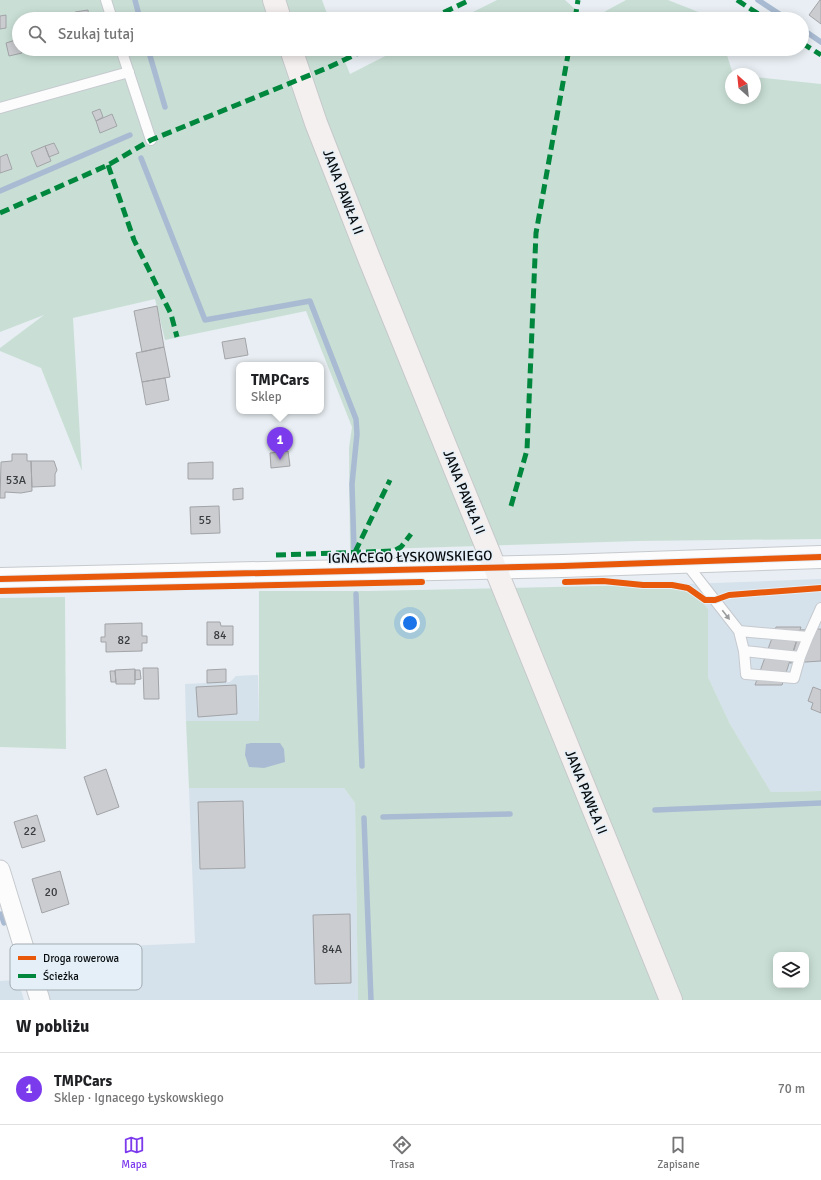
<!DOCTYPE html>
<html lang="pl">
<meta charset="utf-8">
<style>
:root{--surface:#fff;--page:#f6f6f6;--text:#202124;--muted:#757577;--line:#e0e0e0;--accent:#7c3aed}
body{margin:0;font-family:Signika,sans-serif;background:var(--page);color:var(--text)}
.controls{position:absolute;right:12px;bottom:12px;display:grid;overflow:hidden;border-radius:8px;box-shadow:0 2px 10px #0003}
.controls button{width:36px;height:36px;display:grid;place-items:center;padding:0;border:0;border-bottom:1px solid var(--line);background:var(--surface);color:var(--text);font:20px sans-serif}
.compass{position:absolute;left:725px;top:68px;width:36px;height:36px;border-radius:50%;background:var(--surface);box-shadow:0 2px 10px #0003;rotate:333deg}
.you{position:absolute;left:410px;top:623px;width:14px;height:14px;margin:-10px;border:3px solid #fff;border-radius:50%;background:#1a73e8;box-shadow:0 0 0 6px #1a73e833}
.badge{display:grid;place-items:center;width:26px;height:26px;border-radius:50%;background:var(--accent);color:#fff;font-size:13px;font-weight:700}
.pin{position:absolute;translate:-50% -33px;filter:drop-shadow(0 1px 2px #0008)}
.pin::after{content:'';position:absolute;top:21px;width:14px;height:12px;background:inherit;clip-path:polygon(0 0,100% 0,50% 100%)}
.popup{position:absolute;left:236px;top:362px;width:88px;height:52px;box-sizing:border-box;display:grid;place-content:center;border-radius:8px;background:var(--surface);filter:drop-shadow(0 1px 3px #0005);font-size:13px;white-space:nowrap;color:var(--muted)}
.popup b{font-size:15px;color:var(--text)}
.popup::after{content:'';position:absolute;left:50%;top:100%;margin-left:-8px;border:8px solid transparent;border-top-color:var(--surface)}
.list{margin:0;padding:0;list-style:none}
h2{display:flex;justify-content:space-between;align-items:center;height:52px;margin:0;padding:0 16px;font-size:17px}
h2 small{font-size:13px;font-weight:400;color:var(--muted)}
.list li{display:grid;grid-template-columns:26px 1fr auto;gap:12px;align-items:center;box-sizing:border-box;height:72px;padding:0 16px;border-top:1px solid var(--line)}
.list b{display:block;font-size:15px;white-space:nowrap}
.list p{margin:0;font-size:13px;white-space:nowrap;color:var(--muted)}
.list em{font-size:13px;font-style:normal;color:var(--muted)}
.icon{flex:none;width:22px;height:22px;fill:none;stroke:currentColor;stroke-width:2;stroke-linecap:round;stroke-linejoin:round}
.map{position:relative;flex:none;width:821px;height:1000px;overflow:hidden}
.search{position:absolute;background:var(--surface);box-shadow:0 2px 10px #0003;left:12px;right:12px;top:12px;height:44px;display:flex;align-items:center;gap:10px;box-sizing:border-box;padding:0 14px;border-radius:22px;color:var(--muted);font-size:15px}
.sheet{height:124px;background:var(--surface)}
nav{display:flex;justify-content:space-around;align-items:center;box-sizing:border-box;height:56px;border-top:1px solid var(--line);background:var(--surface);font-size:11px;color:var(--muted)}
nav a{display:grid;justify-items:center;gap:2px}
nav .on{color:var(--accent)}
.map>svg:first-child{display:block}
.built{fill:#d5e1eb}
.green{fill:#c9dfd5;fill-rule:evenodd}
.water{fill:#a9bbd2}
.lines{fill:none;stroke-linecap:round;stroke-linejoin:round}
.stream{stroke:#a9bbd2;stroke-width:5.5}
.building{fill:#cbccd0;stroke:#a2a4a7}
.service-casing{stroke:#c6cace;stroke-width:12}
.minor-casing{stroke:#c6cace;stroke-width:21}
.tertiary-casing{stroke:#c6cace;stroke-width:24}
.primary-casing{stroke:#c6c8cb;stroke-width:24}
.service{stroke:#fcfcfd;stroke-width:10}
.minor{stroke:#fcfcfd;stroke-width:19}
.tertiary{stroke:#fcfcfd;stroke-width:22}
.primary{stroke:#f4f0ef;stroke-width:22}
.quiet{stroke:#00873e;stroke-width:5;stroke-dasharray:10 5;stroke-linecap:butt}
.cycleway-casing{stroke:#e4eff7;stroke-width:8}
.cycleway{stroke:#e8590c;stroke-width:6}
.oneway{fill:#9a9c9d}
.labels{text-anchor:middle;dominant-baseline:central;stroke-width:3;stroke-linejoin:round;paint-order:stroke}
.number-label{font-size:12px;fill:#393c3e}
.street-label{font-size:14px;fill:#080c0e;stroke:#e4eff7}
.key{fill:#e4eff7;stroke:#a2abb1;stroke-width:1}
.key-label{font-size:11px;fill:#080c0e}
</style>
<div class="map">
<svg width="821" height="1000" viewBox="0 0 821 1000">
<rect width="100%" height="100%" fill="#e8eef3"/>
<path class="built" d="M821,579V791L771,792L730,724L708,677V609L688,584Z
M258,675L259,721H186L185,684L230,682L236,676Z
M189,788H344L355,803L358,1000H49L34,950L195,943Z
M18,980L24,1000H0V981Z"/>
<path class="green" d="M0,0H322L329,19H19V49H340L350,74L399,49H725L733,74H731V98H755V77L821,84V539L638,541L350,550L349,448L352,427L306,311L165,340L155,299L73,318L82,471L41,368L0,351V348L44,315L0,332Z
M497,0H565L586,19H459Z
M626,0H668L716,19H591Z
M688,584L708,609V677L730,724L771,792L821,791V1000H358L355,803L344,788H189L186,721H259V591H370ZM776,955H806V985H776Z
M65,597L66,749L0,747V598Z"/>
<path class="water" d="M251,743H280L284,749L285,762L264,768L249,767L245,755L246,744Z"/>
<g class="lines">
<path class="stream" d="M135,0L140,19
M758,0L787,19
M802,29L821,42
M148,49L165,107
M141,158L205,320L310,301L356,419L357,434L352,484L354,549
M0,191L130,135
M356,594L362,766
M655,810L821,803
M383,817L510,814
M364,818L371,1000
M1,914L4,923
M21,977L23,982"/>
</g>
<path class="building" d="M820,0H821V24L809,15Z
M88,10L89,19H75V12Z
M6,15V28L0,29V16Z
M19,39V49H21L22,53L9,56L6,43Z
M100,109L103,117L96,121L92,112Z
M112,114L117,126L100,133L96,121Z
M54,143L59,153L49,157L45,146Z
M45,146L51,161L37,167L31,152Z
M7,154L12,169L0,173V157Z
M157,306L164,347L142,352L134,311Z
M245,338L248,355L225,359L222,342Z
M164,347L170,377L142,382L136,353Z
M165,378L169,400L146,405L142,382Z
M288,451L290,466L271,468L270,453Z
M12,454H27V461H31L32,491L21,493L5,492V498H0L1,462L12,461Z
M31,461H54L57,470L55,474V486L32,487Z
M213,462V479H188V463Z
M243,488V499L233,500V489Z
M219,506L220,533L191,534L190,507Z
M207,622H220L221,626H233V645H207Z
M142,623V636H147V643H142V651L106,652V642H101V637H105V624Z
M776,627H801L782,685H755Z
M821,629V661L790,663L800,630Z
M143,668H158L159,699H144Z
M135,669V684H116L115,670Z
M226,669V682L207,683V670Z
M135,670H140L141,679L135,680Z
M110,671H115L116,682H111Z
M236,685L237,714L198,717L196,687Z
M813,687L821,690V713L811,709L813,703L808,701Z
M106,769L119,807L97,815L84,777Z
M243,801L245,868L200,869L198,802Z
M37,815L45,841L22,848L14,822Z
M60,871L69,904L42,913L32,879Z
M350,914L351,983L315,984L313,915Z"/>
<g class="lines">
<g class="service-casing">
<path id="service" d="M106,0L112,19
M121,49L151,140
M0,108L129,72
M685,562L739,631L808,637L821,608
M739,631L744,651L800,657L808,637
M744,651L746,674L794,678L800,657"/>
</g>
<g class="minor-casing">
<path id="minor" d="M0,870L40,1000"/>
</g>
<g class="tertiary-casing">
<path id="tertiary" d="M0,579L563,566L821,557"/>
</g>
<g class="primary-casing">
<path id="primary" d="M274,0L280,19
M291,49L316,123L369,258L671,1000"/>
</g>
<use href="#service" class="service"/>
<use href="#minor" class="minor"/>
<use href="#tertiary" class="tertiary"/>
<use href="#primary" class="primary"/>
<path class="quiet" d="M737,0L766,19
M430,19L470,0
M575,19L578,0
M802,43L821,55
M108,165L134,240L171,314L177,337
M0,213L108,165L151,140L327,68L367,49
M511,506L527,450L536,233L569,49
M355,552L390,480
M276,555L394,551L401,547L411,534"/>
<g class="cycleway-casing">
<path id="cycleway" d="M0,579L563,566L821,557
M565,582L603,581L643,585H672L688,588L705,600H715L729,595L821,588
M0,591L422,582"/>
</g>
<use href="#cycleway" class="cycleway"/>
</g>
<defs><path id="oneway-solid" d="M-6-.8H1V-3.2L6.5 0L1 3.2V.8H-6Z"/></defs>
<use class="oneway" href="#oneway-solid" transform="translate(726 615) rotate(52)"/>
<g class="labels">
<g class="number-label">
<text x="16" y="480">53A</text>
<text x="205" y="520">55</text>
<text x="220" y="635">84</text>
<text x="124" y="640">82</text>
<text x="30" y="831">22</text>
<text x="51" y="892">20</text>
<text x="332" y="949">84A</text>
</g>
<g class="street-label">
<text transform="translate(343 192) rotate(69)">JANA PAWŁA II</text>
<text transform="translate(464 492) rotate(68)">JANA PAWŁA II</text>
<text transform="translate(410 557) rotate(-1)">IGNACEGO ŁYSKOWSKIEGO</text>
<text transform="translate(586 792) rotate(68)">JANA PAWŁA II</text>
</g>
</g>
<rect x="10" y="944" width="132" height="46" rx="6" class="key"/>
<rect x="18" y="956" width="18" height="4" fill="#e8590c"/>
<rect x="18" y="974" width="18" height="4" fill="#00873e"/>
<g class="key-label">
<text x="43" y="962">Droga rowerowa</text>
<text x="43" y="980">Ścieżka</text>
</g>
</svg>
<div class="controls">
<button><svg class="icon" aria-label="layers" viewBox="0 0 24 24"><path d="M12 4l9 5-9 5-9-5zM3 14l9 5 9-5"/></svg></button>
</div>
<svg class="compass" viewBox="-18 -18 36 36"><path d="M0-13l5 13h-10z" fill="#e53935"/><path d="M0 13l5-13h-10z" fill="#757577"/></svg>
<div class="you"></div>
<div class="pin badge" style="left:280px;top:460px">1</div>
<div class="popup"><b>TMPCars</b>Sklep</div>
<div class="search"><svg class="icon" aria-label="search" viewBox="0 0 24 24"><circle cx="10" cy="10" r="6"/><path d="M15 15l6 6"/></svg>Szukaj tutaj</div>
</div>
<section class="sheet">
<h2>W pobliżu<small></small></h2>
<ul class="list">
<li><span class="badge">1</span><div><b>TMPCars</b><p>Sklep · Ignacego Łyskowskiego</p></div><em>70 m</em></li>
</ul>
</section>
<nav>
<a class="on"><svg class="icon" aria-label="map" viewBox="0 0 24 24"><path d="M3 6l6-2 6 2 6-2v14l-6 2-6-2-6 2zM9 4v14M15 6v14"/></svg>Mapa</a>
<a><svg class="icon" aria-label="directions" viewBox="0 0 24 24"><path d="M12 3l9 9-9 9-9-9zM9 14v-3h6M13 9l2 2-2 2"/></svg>Trasa</a>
<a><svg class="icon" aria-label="saved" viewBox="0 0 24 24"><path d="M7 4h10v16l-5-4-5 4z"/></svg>Zapisane</a>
</nav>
